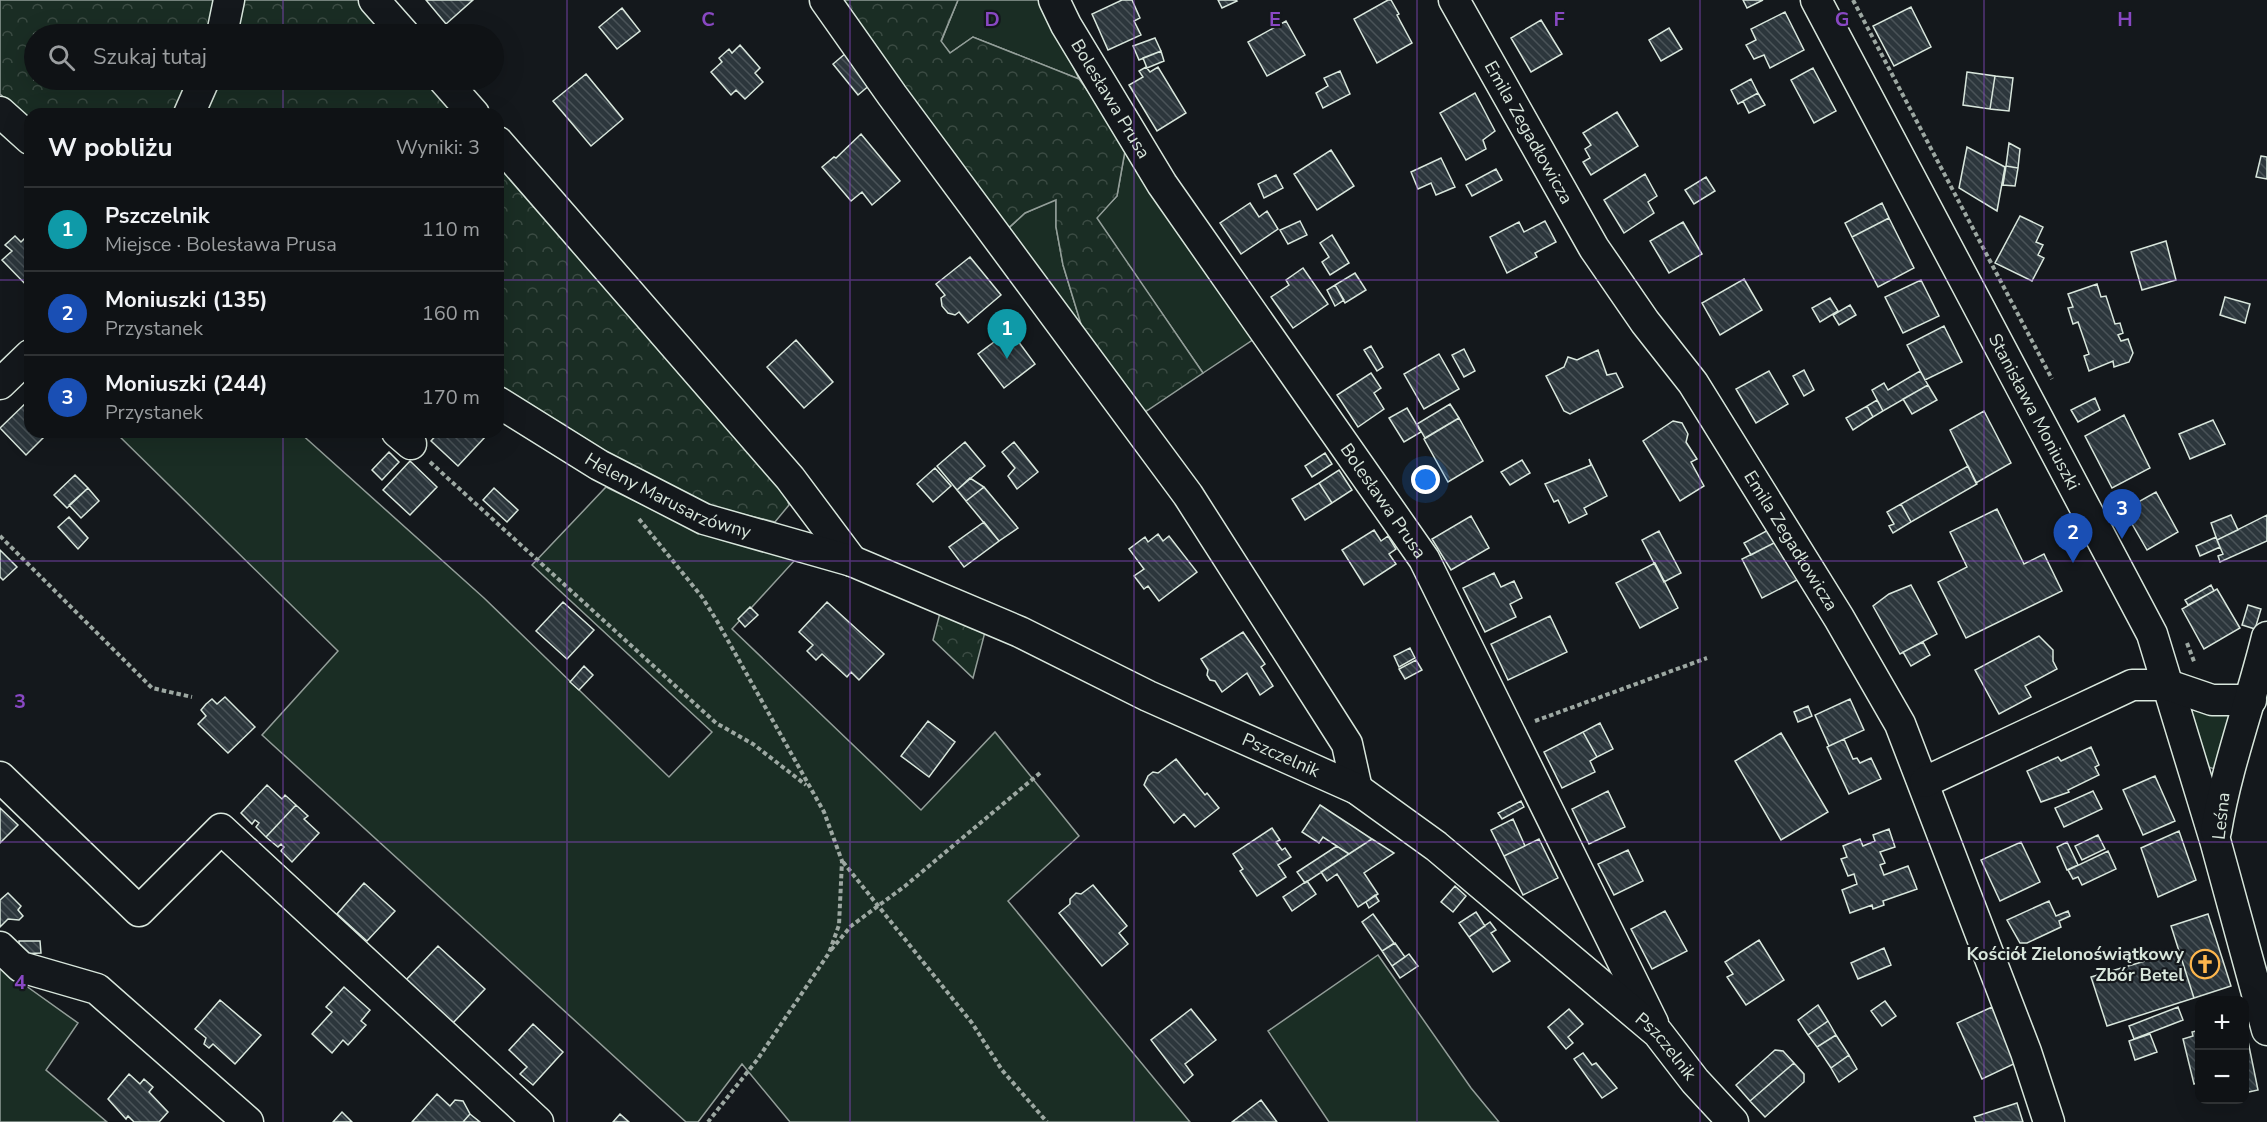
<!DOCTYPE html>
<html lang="pl">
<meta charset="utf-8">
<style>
:root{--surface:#0f1215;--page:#181b1e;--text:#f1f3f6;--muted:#9b9ea0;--line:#2f3234;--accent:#b45309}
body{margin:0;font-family:"Nunito Sans",sans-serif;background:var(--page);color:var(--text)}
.controls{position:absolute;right:18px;bottom:18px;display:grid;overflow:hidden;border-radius:12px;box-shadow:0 6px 24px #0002}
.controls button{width:54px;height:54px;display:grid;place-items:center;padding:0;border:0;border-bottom:2px solid var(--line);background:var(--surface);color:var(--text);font:30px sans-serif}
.you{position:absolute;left:1426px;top:480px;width:21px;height:21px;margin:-15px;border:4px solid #fff;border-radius:50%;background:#1a73e8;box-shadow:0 0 0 9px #1a73e833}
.badge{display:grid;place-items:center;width:39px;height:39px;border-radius:50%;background:var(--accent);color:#fff;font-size:20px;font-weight:700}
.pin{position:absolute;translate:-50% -50px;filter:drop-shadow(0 2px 3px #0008)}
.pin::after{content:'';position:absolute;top:32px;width:21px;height:18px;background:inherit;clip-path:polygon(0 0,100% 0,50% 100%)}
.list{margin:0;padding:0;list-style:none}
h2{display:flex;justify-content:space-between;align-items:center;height:78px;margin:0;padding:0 24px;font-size:26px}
h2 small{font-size:20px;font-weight:400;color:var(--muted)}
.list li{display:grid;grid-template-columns:39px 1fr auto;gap:18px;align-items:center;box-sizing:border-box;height:84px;padding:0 24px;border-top:2px solid var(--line)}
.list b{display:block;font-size:22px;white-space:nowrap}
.list p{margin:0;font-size:20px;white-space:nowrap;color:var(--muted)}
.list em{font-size:20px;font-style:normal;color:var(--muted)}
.icon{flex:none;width:33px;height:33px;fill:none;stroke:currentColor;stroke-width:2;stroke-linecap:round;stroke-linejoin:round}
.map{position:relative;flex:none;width:2267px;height:1122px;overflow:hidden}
.search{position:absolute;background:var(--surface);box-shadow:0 6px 24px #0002;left:24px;top:24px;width:480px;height:66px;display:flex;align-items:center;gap:15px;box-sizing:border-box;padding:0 21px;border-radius:33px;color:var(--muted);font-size:22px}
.panel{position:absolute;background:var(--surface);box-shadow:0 6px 24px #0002;left:24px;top:108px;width:480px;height:330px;border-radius:18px}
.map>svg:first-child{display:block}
.green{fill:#1a2d24;stroke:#939e99;stroke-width:1.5}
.forest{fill:url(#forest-crowns);stroke:#939e99;stroke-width:1.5}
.building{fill:url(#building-back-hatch);stroke:#d8e6dc;stroke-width:1.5}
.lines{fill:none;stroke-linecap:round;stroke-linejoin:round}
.minor-casing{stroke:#d8e6dc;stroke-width:33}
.path{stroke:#9da8a2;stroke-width:4;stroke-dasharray:4.5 3;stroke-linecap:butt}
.minor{stroke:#14181c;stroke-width:30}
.grid{fill:none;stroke:#8948c3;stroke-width:1.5;stroke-opacity:0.55}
.labels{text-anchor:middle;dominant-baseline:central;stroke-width:4.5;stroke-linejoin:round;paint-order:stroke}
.street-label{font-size:18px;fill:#d8e6dc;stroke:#14181c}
.poi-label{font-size:18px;font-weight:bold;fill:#d8e6dc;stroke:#14181c;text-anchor:end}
.grid-label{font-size:20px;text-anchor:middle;font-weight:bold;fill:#8948c3;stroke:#14181c;stroke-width:4.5;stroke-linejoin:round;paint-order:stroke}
</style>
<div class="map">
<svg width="2267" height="1122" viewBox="0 0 2267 1122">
<defs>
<pattern id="forest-crowns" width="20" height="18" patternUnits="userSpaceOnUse" patternTransform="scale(1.5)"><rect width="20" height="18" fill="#1a2d24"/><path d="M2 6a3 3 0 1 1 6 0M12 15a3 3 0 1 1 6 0" fill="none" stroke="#3b4b43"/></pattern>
<pattern id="building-back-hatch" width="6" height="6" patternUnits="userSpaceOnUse" patternTransform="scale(1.5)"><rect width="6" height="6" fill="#2c363c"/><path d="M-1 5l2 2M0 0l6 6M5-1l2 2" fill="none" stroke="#4a5358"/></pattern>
</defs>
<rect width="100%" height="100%" fill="#14181c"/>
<path class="green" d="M958,0H1042L1079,79L973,37L950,53L941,42Z
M1125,151L1254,339L1203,373L1096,218L1117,196Z
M1056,199V227L1063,265L1081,324L1079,363L991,244L1025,213Z
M115,432H299L484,598L669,777L712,732L532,565L606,487L697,531L795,560L732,629L921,810L995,732L1079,836L1008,901L1190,1122H790L742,1064L698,1122H686L262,735L338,651Z
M2194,708L2230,710L2232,720L2215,769L2208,767L2190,715Z
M1378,955L1471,1088L1499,1122H1329L1268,1031Z
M0,964L15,978L78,1023L46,1070L107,1122H0Z"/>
<path class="forest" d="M0,0H217L209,34H34V80H191L176,114H30V120L0,94Z
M241,0H358L389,34H233Z
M810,0H958L941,41L950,53L973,37L1079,79L1109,120L1125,151L1117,196L1097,218L1203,373L1142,414L1079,363L1081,324L1063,265L1056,227V200L1025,213L991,244Z
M216,80H428L458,114H203Z
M498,160L782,484L789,505L775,522L700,504L627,468L498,385Z
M941,609L985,632L973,678L933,640Z"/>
<path class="building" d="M426,0H473L446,24Z
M1122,0H1132L1140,18L1134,21L1141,35L1108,50L1092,14Z
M1218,0H1236L1237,1L1222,8Z
M1388,0H1391L1399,14L1397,15L1412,43L1377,63L1354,19Z
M1743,0H1763L1747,8Z
M1911,7L1931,47L1894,66L1873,26Z
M622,8L640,31L617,49L599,27Z
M1785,12L1804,50L1770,68L1764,55L1754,59L1746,45L1756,40L1751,29Z
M1541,20L1562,54L1531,72L1511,38Z
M1286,21L1305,55L1267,76L1248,42Z
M1669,28L1682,49L1661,61L1649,40Z
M1155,38L1161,51L1139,60L1133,46Z
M740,45L760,68L755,73L763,82L745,99L736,90L731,95L711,72L722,62L719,58L729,49L732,53Z
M1161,51L1164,61L1147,68L1143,58Z
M846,53L871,84L858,95L833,64Z
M1146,67L1150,72L1158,67L1186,113L1157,131L1129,85L1143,77L1139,71Z
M1813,68L1836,111L1814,123L1791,80Z
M1340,71L1350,94L1323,108L1316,93L1328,86L1324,78Z
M1967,72L1995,76L1990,109L1963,105Z
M586,74L623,119L591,146L553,101Z
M1995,76L2013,78L2009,111L1990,109Z
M1751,79L1758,93L1738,104L1731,90Z
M1475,93L1495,131L1483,140L1486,149L1466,160L1440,113Z
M1758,93L1765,105L1749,113L1743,101Z
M1617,112L1638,146L1591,175L1583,162L1590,158L1585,149L1591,145L1583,133Z
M861,134L900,181L872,205L862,192L851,201L822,167L834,157L836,158Z
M2009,143L2020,149L2018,168L2006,166Z
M1967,147L2005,167L1997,211L1959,188Z
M1331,150L1354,186L1317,210L1294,174Z
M2261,156L2267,157V179L2256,177Z
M1441,158L1455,187L1436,195L1431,183L1418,189L1411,172Z
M2006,166L2018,168L2015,186L2003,185Z
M1496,169L1502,180L1472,196L1466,185Z
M1645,174L1657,196L1648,202L1654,213L1624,233L1604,200Z
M1276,175L1283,188L1264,198L1258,184Z
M1706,177L1715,191L1694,204L1685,190Z
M1250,203L1259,217L1267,211L1278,229L1241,254L1220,223Z
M1882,203L1889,218L1852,237L1845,223Z
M2020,216L2043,227L2036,242L2043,245L2038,255L2044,258L2032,281L1995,263Z
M1889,218L1914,268L1878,287L1852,237Z
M1300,221L1307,235L1288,244L1280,230Z
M1545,221L1556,242L1535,253L1537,257L1507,273L1490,237L1519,222L1524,232Z
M1683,222L1702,254L1669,273L1650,241Z
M30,233V289L2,260L12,251L5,245L15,236L21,242Z
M1332,235L1349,263L1330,275L1322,262L1329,257L1320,243Z
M2166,241L2176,280L2142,290L2131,252Z
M970,257L1001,295L968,323L959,312L955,315L948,313L942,306L941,298L945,295L936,284Z
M1303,268L1328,304L1293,328L1271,297L1289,285L1286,280Z
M1355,273L1366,290L1345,303L1335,285Z
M1744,279L1762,310L1720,335L1702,303Z
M1921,280L1939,316L1903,333L1885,297Z
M2097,284L2101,297L2106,296L2115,324L2120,323L2123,333L2118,335L2121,341L2128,339L2133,353L2129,362L2114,367L2113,361L2089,371L2084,356L2089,354L2078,322L2073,324L2068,308L2073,307L2068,294Z
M1335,285L1344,300L1335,306L1327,290Z
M2225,297L2250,304L2245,323L2220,315Z
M1830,298L1838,311L1820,322L1812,308Z
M1850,305L1856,315L1839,325L1833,315Z
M1944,326L1962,362L1925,380L1907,345Z
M1010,330L1035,364L1004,388L978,354Z
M796,340L833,382L804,408L767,367Z
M1371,346L1383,367L1377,371L1364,350Z
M1464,349L1475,371L1464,377L1452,355Z
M1598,350L1607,375L1616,373L1623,387L1570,414L1564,411L1546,376L1564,367L1568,357L1577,360Z
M1439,354L1459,389L1424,409L1404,374Z
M1804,370L1814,390L1804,396L1793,376Z
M1769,371L1788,404L1756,423L1736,389Z
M1920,371L1928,385L1883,411L1872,390L1884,383L1888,390Z
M1371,373L1381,388L1374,393L1384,409L1358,427L1337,395Z
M1928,385L1937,400L1912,414L1903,399Z
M2095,398L2100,410L2078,422L2071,410Z
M30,399V432H49L26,455L0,428Z
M1877,400L1883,411L1873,417L1867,406Z
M1450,404L1459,418L1425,438L1417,424Z
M1867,406L1873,417L1853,430L1846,418Z
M1407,408L1421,432L1404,442L1389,418Z
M1984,411L2011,463L1976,483L1950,430Z
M2124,415L2150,468L2112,488L2085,436Z
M1459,418L1483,461L1448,482L1424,439Z
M2213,420L2225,444L2190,459L2179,434Z
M1673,421L1682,423L1688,434L1686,442L1697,459L1691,462L1704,486L1680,501L1643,441Z
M439,432H482L486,436L458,466L431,441Z
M965,442L985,466L957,490L937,466Z
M1014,442L1038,472L1017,489L1008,476L1015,468L1002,452Z
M389,452L399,462L382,480L372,470Z
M1325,453L1332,464L1312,477L1305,466Z
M1589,459L1607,496L1584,508L1587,514L1569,523L1558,500L1554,502L1545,484L1591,465Z
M1522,460L1530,473L1510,485L1501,472Z
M410,461L437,487L410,515L383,490Z
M1968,466L1977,484L1911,522L1901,504Z
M935,468L951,486L933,502L917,484Z
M1339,470L1352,490L1332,503L1319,483Z
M75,475L88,488L67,508L54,495Z
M970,478L984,487L966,501L957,490Z
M1319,483L1332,503L1305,520L1292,499Z
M984,487L1018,528L999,541L966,501Z
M88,488L99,501L81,518L69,505Z
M494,488L518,510L507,522L483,500Z
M2156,492L2178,532L2147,550L2124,510Z
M1901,504L1911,522L1893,533L1889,526L1894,524L1887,512Z
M1997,509L2024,564L2044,554L2062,591L1966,638L1938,582L1967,567L1950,532Z
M2231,515L2238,530L2217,540L2211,523Z
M2267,515V541L2220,562L2218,556L2223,554L2217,540Z
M1471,516L1489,548L1451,570L1432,539Z
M69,517L88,538L78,549L58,527Z
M984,522L999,541L964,567L949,547Z
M1770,529L1776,542L1751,555L1744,543Z
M1374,530L1381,541L1388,536L1396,549L1389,554L1396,564L1364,585L1342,550Z
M1659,531L1681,573L1664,582L1642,540Z
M1158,534L1163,541L1169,536L1197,572L1159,601L1148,586L1144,589L1134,576L1144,569L1129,549L1145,537L1148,542Z
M2216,537L2220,547L2200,556L2196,546Z
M1778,541L1799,579L1762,598L1742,559Z
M0,550L17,567L3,580L0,577Z
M1655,563L1678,608L1640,628L1616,583Z
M1494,573L1501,587L1514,581L1522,598L1510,604L1516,617L1485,632L1463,588Z
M1911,585L1937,634L1900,654L1873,606L1889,594Z
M2211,585L2214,591L2188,605L2185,600Z
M2217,589L2240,628L2204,649L2182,609Z
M563,602L594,630L567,659L536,631Z
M827,602L884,654L859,680L851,672L847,677L822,654L816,660L807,651L813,645L799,632Z
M2248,605L2261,609L2255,629L2242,625Z
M750,607L758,615L745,627L738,619Z
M1550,616L1567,652L1508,680L1491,644Z
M1243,632L1265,664L1261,667L1273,686L1260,695L1247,673L1222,692L1215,681L1210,680L1207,675L1208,670L1201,659Z
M2039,636L2053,650V661L2057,669L2025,686L2031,697L1999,714L1975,670Z
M1923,642L1930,655L1911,666L1903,652Z
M1410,648L1415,658L1399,667L1394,656Z
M1416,660L1422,670L1405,679L1399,669Z
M584,666L593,675L579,690L570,682Z
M225,697L255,727L228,753L198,724L206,716L201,710L206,704L212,699L217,704Z
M1850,699L1864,730L1829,746L1815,715Z
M1808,706L1812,716L1798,722L1794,712Z
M928,721L955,742L929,777L901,756Z
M1600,723L1613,749L1597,757L1583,732Z
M1583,732L1597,757L1590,761L1595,772L1562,788L1544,752Z
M1781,733L1828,812L1781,840L1735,761Z
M1844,739L1853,759L1857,758L1860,763L1871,758L1881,779L1849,794L1827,747Z
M2091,747L2099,765L2095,767L2099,775L2068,790L2069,792L2041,802L2027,771L2058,757L2061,761Z
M1176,759L1205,795L1207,793L1219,808L1195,827L1184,814L1174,823L1144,785L1148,776L1153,772L1158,773Z
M2155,776L2175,821L2143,835L2123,790Z
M267,785L282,799L285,795L296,805L266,837L256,827L259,823L255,820L252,824L241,813Z
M1608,791L1625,827L1589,844L1572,809Z
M2093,791L2102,809L2064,827L2055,808Z
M1521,801L1524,807L1502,819L1498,813Z
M296,805L308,816L304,819L319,833L292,862L281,851L284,847L281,844L278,847L266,837Z
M1320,805L1372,839L1349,854L1323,837L1319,843L1302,832Z
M0,808L18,825L0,843Z
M1513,819L1525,846L1504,856L1491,830Z
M1272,828L1280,840L1276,842L1282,850L1285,848L1291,857L1278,865L1286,877L1257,896L1240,871L1243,869L1233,854Z
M1889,829L1895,847L1880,852L1885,863L1880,865L1884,875L1908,866L1917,889L1883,901L1884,905L1873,909L1872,905L1850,913L1842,890L1857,884L1854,874L1848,876L1841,859L1847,857L1843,846L1860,839L1863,846L1875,841L1873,835Z
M2179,831L2196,880L2158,897L2141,848Z
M2098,835L2105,849L2082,860L2075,846Z
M1372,839L1394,853L1364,873L1378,894L1358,907L1337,874L1327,881L1321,872Z
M1539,839L1558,878L1523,895L1504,856Z
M2021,842L2040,882L2000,901L1981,860Z
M2067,842L2078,865L2067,870L2057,847Z
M1337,846L1349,854L1305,883L1297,872Z
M1628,850L1643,881L1614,895L1598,864Z
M2108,851L2116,869L2082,885L2078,877L2073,879L2068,870Z
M1307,881L1316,894L1292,911L1283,897Z
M364,883L395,911L367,941L337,914Z
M1093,885L1127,926L1119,933L1128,944L1102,966L1059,913L1070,904V899L1076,893L1081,894Z
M1455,886L1466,896L1453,912L1441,902Z
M8,893L21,906L18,910L23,916L19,920L8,919L0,927V900Z
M1375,895L1379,901L1369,908L1366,902Z
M2049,901L2056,916L2068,911L2070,916L2059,921L2061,927L2027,943H2020L2007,920Z
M1665,911L1687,951L1652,969L1631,929Z
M1476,912L1485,926L1469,937L1459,923Z
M1373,914L1394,943L1382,951L1362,922Z
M2208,914L2231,986L2194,998L2171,926Z
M1490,922L1496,930L1491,933L1510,961L1493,972L1469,937Z
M1759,940L1784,980L1746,1005L1727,977L1733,974L1725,962Z
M19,941H40L41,953L19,954Z
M1395,943L1405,957L1392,966L1382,951Z
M438,946L485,989L452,1024L405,981Z
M1884,948L1891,965L1858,979L1851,963Z
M2179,951L2194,998L2107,1026L2091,977Z
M1409,954L1418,966L1400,978L1392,966Z
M344,987L370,1010L361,1021L366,1025L348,1045L343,1040L332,1053L312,1034L332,1012L326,1007Z
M220,1000L261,1035L235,1064L213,1044L209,1048L204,1044L206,1038L195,1029Z
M1885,1001L1896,1016L1882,1026L1871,1011Z
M1818,1005L1828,1021L1808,1035L1798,1020Z
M1992,1007L2018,1062L1982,1079L1957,1023Z
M2178,1007L2183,1020L2134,1039L2129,1026Z
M1191,1009L1216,1040L1185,1064L1193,1075L1184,1083L1151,1040Z
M1569,1009L1583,1024L1568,1037L1573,1043L1566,1049L1548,1027Z
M1828,1021L1836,1035L1817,1047L1808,1035Z
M533,1024L563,1052L533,1085L520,1074L527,1067L509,1050Z
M2200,1030V1082L2194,1084L2183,1039L2193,1036L2192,1032Z
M2150,1034L2157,1052L2135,1060L2129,1041Z
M1836,1035L1849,1055L1831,1068L1817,1047Z
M2244,1040L2248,1041L2258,1090L2244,1093Z
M1775,1050L1783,1051L1794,1063L1750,1101L1736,1085Z
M1583,1053L1592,1065L1596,1063L1617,1088L1602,1098L1574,1059Z
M1849,1055L1857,1069L1839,1082L1831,1068Z
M1794,1063L1804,1074V1082L1765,1117L1750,1101Z
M129,1074L140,1084L144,1079L153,1087L149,1092L168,1112L159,1122H134L128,1116L126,1119L108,1099Z
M437,1094L450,1106L455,1100L463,1101L470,1114L463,1122H412Z
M1261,1100L1277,1122H1232Z
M2017,1103L2023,1122H1976L1974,1117Z
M342,1112L352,1122H333Z
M470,1114L480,1122H463Z
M620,1114L629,1122H613Z"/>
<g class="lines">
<g class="minor-casing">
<g id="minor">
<path d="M374,0L404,34"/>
<path d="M825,0L892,95L1188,495L1347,744L1357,789"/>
<path id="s1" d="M1054,0L1066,25L1162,184L1424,559L1653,1023"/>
<path id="s2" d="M1454,0L1594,248L1645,322L1693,383L1839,618L1900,724L2026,1052L2049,1122"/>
<path id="s3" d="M1816,0L2152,634L2215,840L2267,1030"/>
<path d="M222,34L229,0"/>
<path d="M444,80L474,114"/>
<path d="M0,112L30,139"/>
<path d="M189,114L204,80"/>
<path d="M498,142L790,478L852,561"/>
<path d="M0,384L30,355"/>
<path id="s4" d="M498,402L599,465L704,519L852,561L1020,632L1148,696L1357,789L1436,846L1658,1033L1695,1081L1733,1122"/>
<path d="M397,432L411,444"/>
<path d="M0,777L139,911L221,829L538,1122"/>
<path d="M1925,782L2132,685H2168L2212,700H2251"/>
<path d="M2216,831C2227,765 2251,702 2267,637"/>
<path d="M0,947L21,967L97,989L248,1122"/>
</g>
</g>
<path class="path" d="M1853,0L2052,379
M430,462L716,723L753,744L806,785
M639,519L702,597L717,621L824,812L842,861L839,925L829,953L757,1060L708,1122
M0,536L152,688L192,697
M2187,643L2195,664
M1535,721L1707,658
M843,862L972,1023L1002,1070L1047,1122
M831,950L851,926L905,886L1040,773"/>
<use href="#minor" class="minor"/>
</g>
<path class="grid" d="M283,0V34M567,0V1122M850,0V1122M1134,0V1122M1417,0V1122M1700,0V1122M1984,0V1122M283,80V114M0,280H30M498,280H2267M283,432V1122M0,561H2267M0,842H2267"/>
<defs>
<g id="church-ring" transform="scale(1.5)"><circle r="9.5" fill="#14181c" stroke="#ffb74d" stroke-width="1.5"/><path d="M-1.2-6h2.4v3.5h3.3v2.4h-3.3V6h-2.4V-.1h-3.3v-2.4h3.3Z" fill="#ffb74d"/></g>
</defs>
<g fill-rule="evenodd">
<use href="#church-ring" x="2205" y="964"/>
</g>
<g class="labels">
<g class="street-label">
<text stroke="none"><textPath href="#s1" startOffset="114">Bolesława Prusa</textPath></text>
<text stroke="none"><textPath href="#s2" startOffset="152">Emila Zegadłowicza</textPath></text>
<text stroke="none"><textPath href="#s3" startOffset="466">Stanisława Moniuszki</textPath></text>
<text stroke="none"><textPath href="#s4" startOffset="195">Heleny Marusarzówny</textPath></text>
<text stroke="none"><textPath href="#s1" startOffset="600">Bolesława Prusa</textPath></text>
<text stroke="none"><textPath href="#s2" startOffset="638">Emila Zegadłowicza</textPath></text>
<text stroke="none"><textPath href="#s4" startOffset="862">Pszczelnik</textPath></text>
<text transform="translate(2221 816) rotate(-84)">Leśna</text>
<text stroke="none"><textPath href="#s4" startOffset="1348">Pszczelnik</textPath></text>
</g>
<g class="poi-label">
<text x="2184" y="954">Kościół Zielonoświątkowy<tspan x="2184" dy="21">Zbór Betel</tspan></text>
</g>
</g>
<g class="grid-label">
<text x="708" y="26">C</text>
<text x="992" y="26">D</text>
<text x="1275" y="26">E</text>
<text x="1559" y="26">F</text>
<text x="1842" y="26">G</text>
<text x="2125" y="26">H</text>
<text x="20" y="708">3</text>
<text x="20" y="989">4</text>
</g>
</svg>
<div class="controls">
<button>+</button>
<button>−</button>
</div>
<div class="you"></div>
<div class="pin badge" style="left:1007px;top:359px;background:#0f9aa8">1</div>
<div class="pin badge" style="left:2073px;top:563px;background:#1a4fb4">2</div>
<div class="pin badge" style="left:2122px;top:539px;background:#1a4fb4">3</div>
<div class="search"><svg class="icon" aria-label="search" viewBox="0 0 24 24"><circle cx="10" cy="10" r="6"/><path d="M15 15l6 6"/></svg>Szukaj tutaj</div>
<section class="panel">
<h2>W pobliżu<small>Wyniki: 3</small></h2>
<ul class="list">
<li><span class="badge" style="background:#0f9aa8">1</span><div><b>Pszczelnik</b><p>Miejsce · Bolesława Prusa</p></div><em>110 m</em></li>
<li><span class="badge" style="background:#1a4fb4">2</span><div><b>Moniuszki (135)</b><p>Przystanek</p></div><em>160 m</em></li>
<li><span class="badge" style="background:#1a4fb4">3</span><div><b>Moniuszki (244)</b><p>Przystanek</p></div><em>170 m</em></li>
</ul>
</section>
</div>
